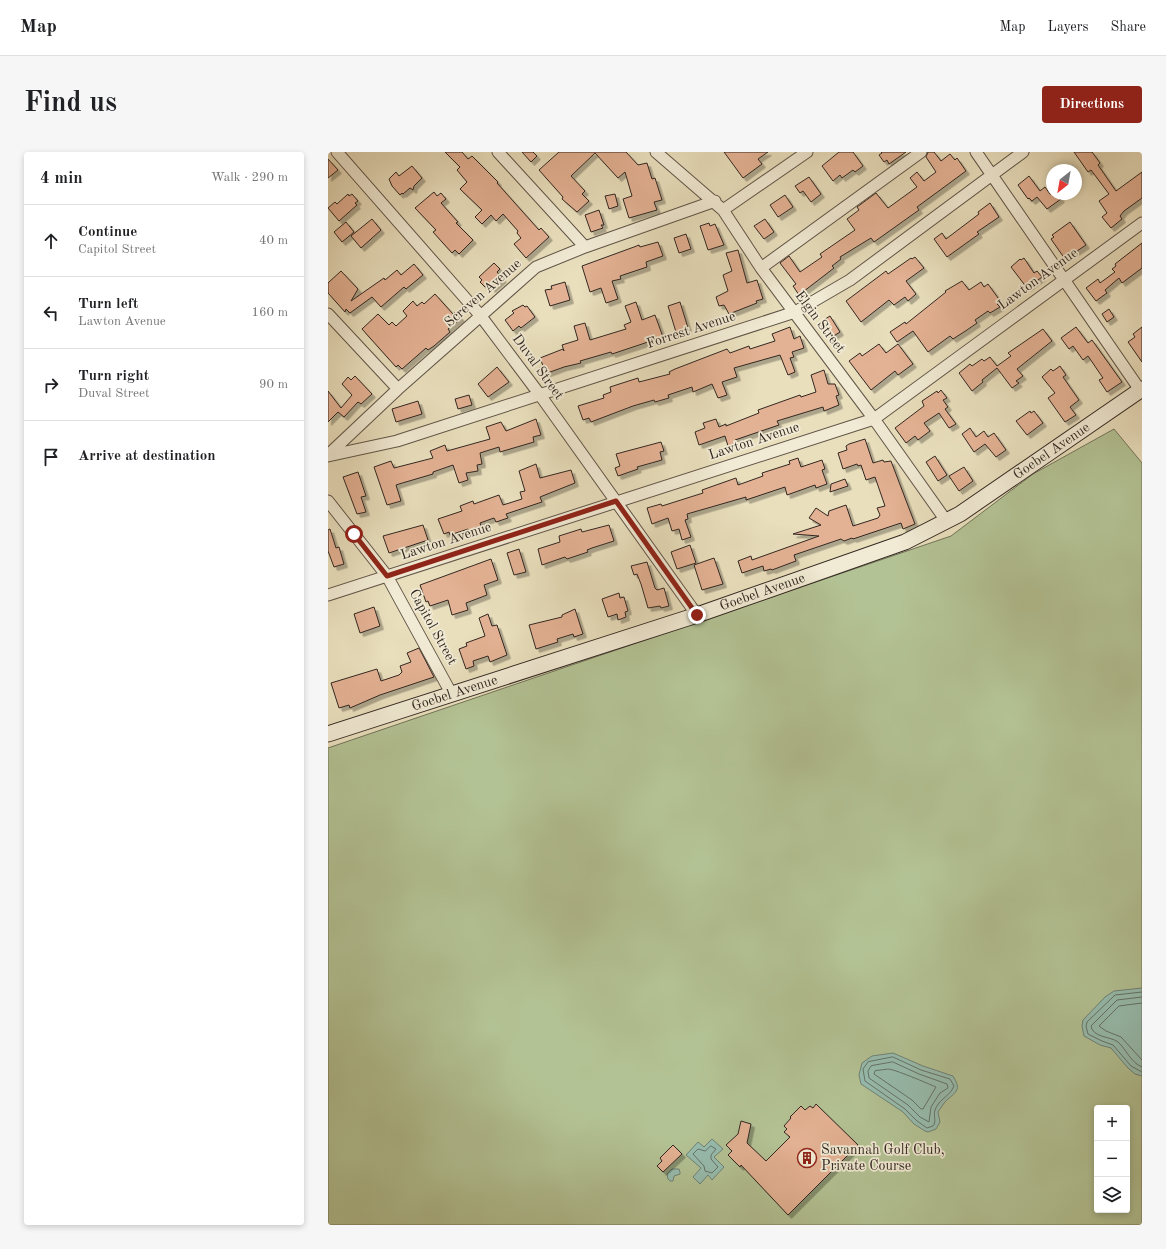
<!DOCTYPE html>
<meta charset="utf-8">
<style>
:root{--surface:#fff;--page:#f6f6f6;--text:#202124;--muted:#757577;--line:#e0e0e0;--accent:#8f2418}
body{margin:0;font-family:"Old Standard TT",serif;background:var(--page);color:var(--text)}
.controls{position:absolute;right:12px;bottom:12px;display:grid;overflow:hidden;border-radius:4px;box-shadow:0 2px 6px #0003}
.controls button{width:36px;height:36px;display:grid;place-items:center;padding:0;border:0;border-bottom:1px solid var(--line);background:var(--surface);color:var(--text);font:20px sans-serif}
.compass{position:absolute;left:718px;top:12px;width:36px;height:36px;border-radius:50%;background:var(--surface);box-shadow:0 2px 6px #0003;rotate:211deg}
.stop{position:absolute;width:12px;height:12px;margin:-9px;border:3px solid #8f2418;border-radius:50%;background:#fff}
.stop.end{background:#8f2418;border-color:#fff;box-shadow:0 1px 4px #0008}
.list{margin:0;padding:0;list-style:none}
h2{display:flex;justify-content:space-between;align-items:center;height:52px;margin:0;padding:0 16px;font-size:17px}
h2 small{font-size:13px;font-weight:400;color:var(--muted)}
.list li{display:grid;grid-template-columns:26px 1fr auto;gap:12px;align-items:center;box-sizing:border-box;height:72px;padding:0 16px;border-top:1px solid var(--line)}
.list b{display:block;font-size:15px;white-space:nowrap}
.list p{margin:0;font-size:13px;white-space:nowrap;color:var(--muted)}
.list em{font-size:13px;font-style:normal;color:var(--muted)}
.icon{flex:none;width:22px;height:22px;fill:none;stroke:currentColor;stroke-width:2;stroke-linecap:round;stroke-linejoin:round}
.map{position:relative;flex:none;width:814px;height:1073px;overflow:hidden;border-radius:4px}
header{display:flex;align-items:center;gap:24px;box-sizing:border-box;height:56px;padding:0 20px;background:var(--surface);border-bottom:1px solid var(--line)}
header strong{font-size:19px}
nav{display:flex;gap:22px;margin-inline-start:auto;font-size:14px}
.intro{display:flex;align-items:center;justify-content:space-between;box-sizing:border-box;height:96px;padding:0 24px}
h1{margin:0;font-size:28px}
.button{padding:10px 18px;border-radius:4px;background:var(--accent);color:#fff;font-size:14px;font-weight:700}
main{display:flex;gap:24px;padding:0 24px}
aside{flex:1;background:var(--surface);border-radius:4px;box-shadow:0 2px 6px #0003}
.map>svg:first-child{display:block}
.green{fill:#b3c294;stroke:#72745a;fill-rule:evenodd}
.water{fill:#97bdaf;stroke:#6f8176}
.lines{fill:none;stroke-linecap:round;stroke-linejoin:round}
.shore{stroke:#647268;stroke-width:1}
.building{fill:#e3b193;stroke:#322721;filter:url(#shadow)}
.street-casing{stroke:#605548;stroke-width:13}
.secondary-casing{stroke:#322721;stroke-width:17}
.street{stroke:#f1ead4;stroke-width:11}
.secondary{stroke:#f1ead4;stroke-width:15}
.route{stroke:#8f2418;stroke-width:5}
.labels{text-anchor:middle;dominant-baseline:central;stroke-width:3.5;stroke-linejoin:round;paint-order:stroke}
.street-label{font-size:14px;fill:#322721;stroke:#f1ead4}
.poi-label{font-size:14px;fill:#322721;stroke:#f1ead4;text-anchor:start}
</style>
<header>
<strong>Map</strong>
<nav><a>Map</a><a>Layers</a><a>Share</a></nav>
</header>
<div class="intro"><h1>Find us</h1><a class="button">Directions</a></div>
<main>
<aside>
<h2>4 min<small>Walk · 290 m</small></h2>
<ul class="list">
<li><svg class="icon" aria-label="ahead" viewBox="0 0 24 24"><path d="M12 20V5M6 11l6-6 6 6"/></svg><div><b>Continue</b><p>Capitol Street</p></div><em>40 m</em></li>
<li><svg class="icon" aria-label="left" viewBox="0 0 24 24"><path d="M17 20v-9H6M10 6l-5 5 5 5"/></svg><div><b>Turn left</b><p>Lawton Avenue</p></div><em>160 m</em></li>
<li><svg class="icon" aria-label="right" viewBox="0 0 24 24"><path d="M7 20v-9h11M14 6l5 5-5 5"/></svg><div><b>Turn right</b><p>Duval Street</p></div><em>90 m</em></li>
<li><svg class="icon" aria-label="arrive" viewBox="0 0 24 24"><path d="M6 21V4h12l-3 4 3 4H6"/></svg><div><b>Arrive at destination</b></div></li>
</ul>
</aside>
<div class="map">
<svg width="814" height="1073" viewBox="0 0 814 1073">
<defs>
<filter id="shadow"><feDropShadow dx="3.5" dy="3.5" stdDeviation="0" flood-color="#0004"/></filter>
</defs>
<rect width="100%" height="100%" fill="#e9dfbd"/>
<filter id="stains"><feTurbulence type="fractalNoise" baseFrequency=".005" numOctaves="4"/><feColorMatrix values="0 0 0 0 .2 0 0 0 0 .09 0 0 0 0 .02 0 0 0 .5 -.17"/></filter>
<radialGradient id="worn" r=".72"><stop offset=".6" stop-color="#630" stop-opacity="0"/><stop offset="1" stop-color="#630" stop-opacity=".3"/></radialGradient>
<path class="green" d="M786,277L814,311V1073H0V596L623,384L705,322ZM769,956H799V1058H769Z"/>
<path class="water" d="M814,836V924L807,922L800,916L783,896L772,893L756,884L754,874L755,868L777,845L786,839Z
M565,901L595,914L625,924C632,936 631,938 620,947C616,950 613,956 610,960L612,970L608,977L600,980L597,979L586,972L575,960L533,932L531,923L534,911L544,904Z
M384,987L395,997L386,1005L396,1015L384,1028L380,1023L372,1032L365,1025L373,1016L358,1003L370,990L376,995Z
M344,1017H351L352,1020V1022L346,1024L345,1029H342L340,1027L339,1022Z"/>
<g class="lines">
<path class="shore" d="M814,840L787,843L759,870L758,874L760,882L774,889L785,893L803,914L814,920
M814,845L789,848L763,874C765,886 782,884 790,890C798,897 803,911 814,915
M814,851L791,854L771,874L778,879L793,885L814,908
M565,905L593,918L622,927L626,934L624,938C619,945 610,949 607,958C605,964 609,969 605,974L599,976L589,969L577,957L537,929L535,917L540,910Z
M565,910L591,922L619,932L620,936L612,941L603,955L601,970L592,965L580,953L541,926L540,919L543,914Z
M560,917C564,916 601,932 608,935L595,957H593L584,948L546,922L547,919Z
M383,994L388,997L383,1003V1007L390,1015L384,1021L377,1019L376,1014L365,1002L370,997L377,999Z"/>
</g>
<path class="building" d="M117,0H134L140,7L144,4L170,30L169,31L211,78L213,76L221,85L198,106L186,92L193,86L189,81L190,79L175,62L168,69L163,63L154,72L147,65L154,58L132,37L139,30L129,18L132,15Z
M194,0H205L209,4L203,10Z
M231,0H298L310,13L319,11L324,27L327,26L334,48L326,50L329,58L301,66L295,47L304,44L297,20L290,26L267,1L243,24L257,39L254,42L261,49L249,60L234,47L235,45L211,18Z
M396,0H440L430,7L434,12L415,26Z
M511,0H525L535,14L527,20L525,18L514,26L512,23L505,29L494,14Z
M553,0H578L561,12L559,8L556,10L551,3L554,1Z
M600,0H606L613,9L622,2L627,8L629,6L638,19L589,55L591,58L546,90L543,86L512,105L513,107L504,114L506,116L471,143L465,134L468,132L452,111L461,104L472,120L494,105L492,102L527,78L519,67L531,58L529,55L548,41L560,56L589,35L582,26L589,20L596,29L608,20L598,5Z
M746,0H764L772,11L770,13L788,39L814,20V46L796,59L792,64L794,67L783,76L774,65L779,61L771,49L781,42L763,18L760,20Z
M0,7L10,18L0,26Z
M84,14L94,26L86,34L85,38L82,36L75,42L74,41L72,43L64,34L61,27L68,20L71,24Z
M701,24L712,39L717,35L722,42H729L733,47L719,57L709,45L704,49L701,46L700,47L690,33Z
M481,25L493,42L483,50L475,39L472,41L467,34Z
M106,40L109,44L113,41L118,47L113,51L130,70L128,71L145,88L131,102L127,98L124,101L105,80L108,78L87,56Z
M20,42L21,44L24,42L30,49L27,51L29,53L11,69L0,56L7,50L9,52Z
M287,42L290,54L281,57L277,44Z
M457,43L465,55L450,65L442,53Z
M662,51L671,65L649,80L651,82L619,105L606,87L614,81L618,87L651,62L650,60Z
M271,58L276,73H273L275,76L263,80L257,63Z
M44,67L53,78L33,96L23,84Z
M437,67L446,80L436,87L426,74Z
M18,70L26,80L14,90L6,80Z
M742,70L758,93L737,107L723,87L726,85L724,83Z
M381,71L382,74L387,72L396,93L380,98L372,74Z
M358,82L363,97L351,101L346,86Z
M330,90L335,104L318,110L319,115L292,124L293,127L284,129L290,147L278,151L273,136L262,140L254,114L306,95L311,93L312,95Z
M814,91V116L794,131L791,126L777,138L779,141L768,149L758,136L770,127L772,131L787,120L784,117L788,114L787,112Z
M410,98L419,131L429,128L435,147L428,149L429,151L401,162L396,153L391,154L388,145L400,139L395,123L404,119L398,101Z
M587,105L596,116L578,129L588,142L580,149L577,145L566,153L561,148L533,170L518,149L558,119L560,122L583,106L584,107Z
M696,106L706,121L709,119L714,125L699,136L683,115L692,107L693,108Z
M166,111L172,117L169,120L175,127L164,137L160,133L157,135L152,130L154,128L151,125Z
M86,112L95,123L78,137L76,135L53,155L44,145L22,161L18,157L17,160L0,141V131L13,119L30,137L23,149L56,126L57,128L69,118L73,123Z
M634,129L641,138L653,130L656,135L660,132L673,150L669,152L672,155L662,161L660,159L647,168L649,171L639,178L625,187L622,184L600,200L585,179L569,190L562,180L577,170L578,172L618,140L617,139Z
M237,130L242,148L222,154L217,138L224,137L223,134Z
M107,142L125,162L127,160L133,166L120,177L122,180L106,194L100,198L98,196L74,217L70,213L68,215L34,177L50,162L61,173L64,170L68,174L79,164L75,159L85,149L89,154L94,150L96,152Z
M308,150L314,168L327,163L335,185L284,202L283,200L252,209L253,211L236,215L214,223L211,216L215,214L212,206L235,197L236,199L234,193L250,188L246,174L257,171L262,188L298,177L296,173L303,170L297,154Z
M352,150L360,176L348,180L340,154Z
M195,153L197,155L199,154L207,165L193,176L191,174L185,179L177,168L186,161L184,159Z
M781,157L786,165L779,170L774,162Z
M502,164L512,180L504,185L502,183L500,185L491,171Z
M462,175L466,187L472,184L476,196L464,200L466,205L462,206L467,220L460,223L452,203L406,216L409,225L394,230L399,243L390,246L384,232L365,240L364,235L340,243L341,246L327,250L326,248L305,254L263,270L261,266L255,268L250,254L276,246L275,243L283,240L282,235L310,226L311,230L342,222L341,220L347,217L399,197L402,201L421,194L422,197L447,189L444,182Z
M748,175L760,191L764,188L794,230L779,240L771,228L775,226L760,204L755,208L745,194L741,197L733,186Z
M814,175V210L800,190L807,185L805,182Z
M715,177L724,189L689,217L695,224L688,229L691,231L684,236L669,216L654,228L655,230L644,239L631,221L642,212L644,214L654,207L656,209L662,205L669,214L683,204L680,201Z
M551,192L558,201L570,192L585,212L570,223L567,219L543,238L521,209L532,201L534,204Z
M732,214L738,223L735,225L751,248L742,255L748,263L737,270L720,246L727,241L714,225L723,217L725,219Z
M169,215L181,230L160,245L150,232Z
M496,218L500,232H507L511,243L508,244L511,253L496,259L495,255L449,269L451,273L407,288L408,291L400,294L397,284L371,293L367,280L377,276L375,271L388,267L391,275L398,272V274L431,261L430,258L472,243L473,245L488,240L483,223Z
M27,224L44,242L33,252L30,250L16,265L10,260L0,270V239L13,256L24,243L14,232L20,225L23,228Z
M613,238L619,246L615,248L620,255L617,257L628,272L621,276L611,261L596,271L602,279L590,288L587,284L578,291L567,276L596,254L594,249L609,239L610,241Z
M141,243L144,253L130,257L127,247Z
M90,249L94,262L68,270L64,257Z
M702,259L703,261L706,259L715,271L699,283L688,269Z
M208,267L213,283L205,285L206,290L172,300L171,295L152,301L154,312L149,313L150,319L138,321L140,328L131,331L125,313L105,320V322L71,332L68,333L73,349L59,353L46,315L63,309L66,316L105,306L102,299L117,293L119,299L162,287L158,275L173,270L178,279Z
M642,276L648,285L656,279L660,285L666,281L678,298L668,305L657,292L646,300L634,282Z
M537,287L545,311L555,308L556,310L563,309L587,372L575,377L573,371L525,387L524,386L516,389L513,387L466,403L468,409L444,418L443,417L436,419L435,414L414,421L410,409L423,404L424,408L491,384L465,382L493,373L481,366L488,356L500,364L501,359L518,353L525,374L550,366L552,363L549,356L557,354L547,325L538,328L533,313L530,314L529,312L515,317L510,301L519,298L518,294L521,292Z
M333,290L336,299L332,300L334,308L309,315L310,317L290,324L287,316L292,314L288,302Z
M607,304L619,323L610,329L598,310Z
M470,306L473,315L494,308L497,317L494,318L499,332L488,336L487,333L459,343L457,335L418,348V345L359,362L360,367L357,368L363,385L354,388L351,377L344,379L340,366L324,372L319,356L333,352L334,354L375,341L374,338L408,326L410,333L435,324L434,321L462,312L461,309Z
M208,312L212,326L243,318L247,331L212,345L214,350L178,362L180,366L168,370L166,366L152,371L153,374L140,379V377L122,383L121,380L116,382L110,367L134,359L132,354L145,349L146,352L171,343L175,353L194,347L192,340L197,339L191,319Z
M636,315L645,329L631,339L621,324Z
M30,320L38,344L33,345L38,360L29,362L15,325Z
M517,327L520,334L502,340L503,332Z
M95,373L100,388L61,401L55,384Z
M281,373L286,389L264,396L259,398L260,400L239,407L237,405L214,413L210,397L232,390L231,384L253,377L254,380Z
M2,377L8,396L11,395L16,412L6,415L0,399V378Z
M362,393L368,411L349,417L343,400Z
M191,397L198,420L186,423L179,401Z
M386,406L395,432L374,438L366,413Z
M163,407L170,428L156,433L159,443L138,451L140,458L124,463L120,448L102,454L100,449L98,450L92,433Z
M319,410L327,436L329,438L336,436L341,454L333,456L332,454L320,456L313,432L309,422L306,423L303,414Z
M291,441L292,446L296,445L300,459L297,460L298,465L290,468L289,462L280,465L274,447Z
M46,455L52,474L32,481L26,462Z
M247,457L255,482L246,485L245,482L229,487L230,490L208,497L201,473L234,465V463Z
M160,462L164,474L169,473L179,503L162,510L160,504L145,509L146,514L138,517L131,497L139,494L138,491L157,484L151,466Z
M91,496L106,525L52,543L22,556L21,553L11,556L3,531L49,517L53,529L71,523L74,520L72,514L83,510L79,501Z
M488,952L530,993L460,1063L413,1013L412,1015L400,1003L404,999L398,993L410,982L413,969L423,972L419,991L438,1009L462,985L456,980L459,977L456,974L463,966L462,965L473,954L477,958L482,954L485,956Z
M345,993L354,1002L335,1020L329,1014L334,1009L332,1006Z"/>
<g class="lines">
<g class="street-casing">
<path id="street" d="M9,0L152,163L212,243L369,463
M170,0L257,95
M328,0L395,58L433,116L546,267L619,370
M648,0L812,238
M395,58L479,0
M433,116L593,0
M0,162L70,237
M0,303L70,237L208,115L257,95L387,49
M0,304L69,289L467,160L522,128L695,0
M0,349L59,424L123,541
M0,443L546,267L814,71"/>
</g>
<g class="secondary-casing">
<g id="secondary">
<path id="s1" d="M0,582L369,463L577,390L632,362L814,237"/>
</g>
</g>
<use href="#street" class="street"/>
<use href="#secondary" class="secondary"/>
</g>
<g class="lines">
<path class="route" d="M26,382L59,424L288,349L369,463"/>
</g>
<defs>
<g id="building-ring" transform="scale(1)"><circle r="9.5" fill="#f1ead4" stroke="#8f2418" stroke-width="1.5"/><path d="M-4-6H4V6H1V3H-1V6H-4ZM-2.5-4.3h1.7v1.8h-1.7ZM.8-4.3h1.7v1.8H.8ZM-2.5-1h1.7V.8h-1.7ZM.8-1h1.7V.8H.8Z" fill="#8f2418"/></g>
</defs>
<g fill-rule="evenodd">
<use href="#building-ring" x="479" y="1006"/>
</g>
<g class="labels">
<g class="street-label">
<text transform="translate(710 127) rotate(-36)">Lawton Avenue</text>
<text transform="translate(155 141) rotate(-41)">Screven Avenue</text>
<text transform="translate(492 170) rotate(53)">Elgin Street</text>
<text transform="translate(363 178) rotate(-18)">Forrest Avenue</text>
<text transform="translate(210 215) rotate(54)">Duval Street</text>
<text transform="translate(426 289) rotate(-18)">Lawton Avenue</text>
<text stroke="none"><textPath href="#s1" startOffset="781">Goebel Avenue</textPath></text>
<text transform="translate(118 389) rotate(-18)">Lawton Avenue</text>
<text stroke="none"><textPath href="#s1" startOffset="457">Goebel Avenue</textPath></text>
<text transform="translate(105 475) rotate(61)">Capitol Street</text>
<text stroke="none"><textPath href="#s1" startOffset="133">Goebel Avenue</textPath></text>
</g>
<g class="poi-label">
<text x="493" y="998">Savannah Golf Club,<tspan x="493" dy="16">Private Course</tspan></text>
</g>
</g>
<rect width="100%" height="100%" filter="url(#stains)"/>
<rect width="100%" height="100%" fill="url(#worn)"/>
</svg>
<div class="controls">
<button>+</button>
<button>−</button>
<button><svg class="icon" aria-label="layers" viewBox="0 0 24 24"><path d="M12 4l9 5-9 5-9-5zM3 14l9 5 9-5"/></svg></button>
</div>
<svg class="compass" viewBox="-18 -18 36 36"><path d="M0-13l5 13h-10z" fill="#e53935"/><path d="M0 13l5-13h-10z" fill="#757577"/></svg>
<div class="stop" style="left:26px;top:382px"></div>
<div class="stop end" style="left:369px;top:463px"></div>
</div>
</main>
